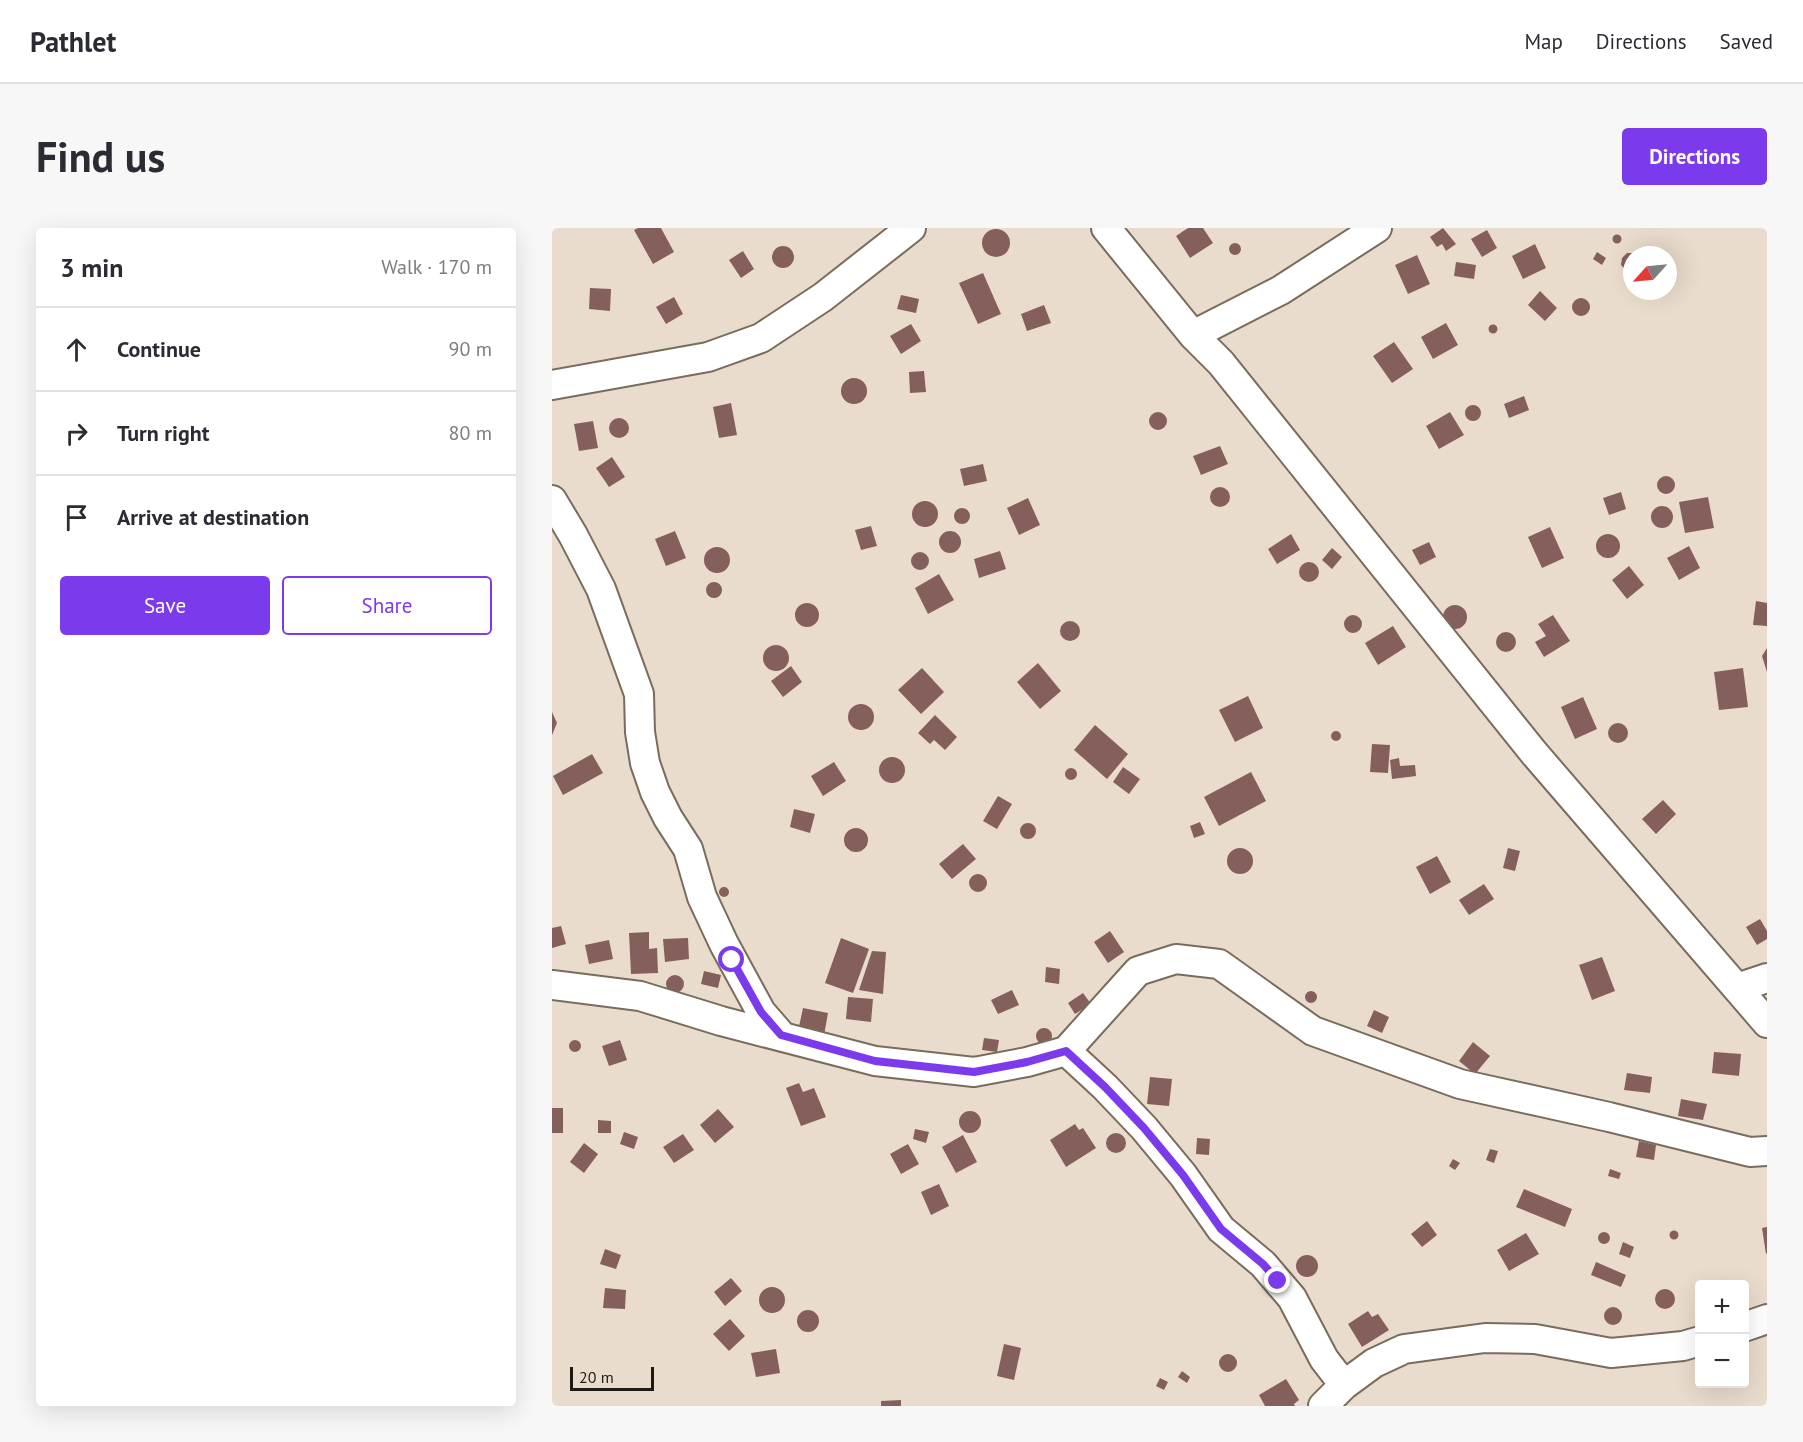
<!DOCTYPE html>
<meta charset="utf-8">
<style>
:root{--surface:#fff;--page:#f7f7f7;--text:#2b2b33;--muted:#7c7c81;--line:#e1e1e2;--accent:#7c3aed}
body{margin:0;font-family:"PT Sans",sans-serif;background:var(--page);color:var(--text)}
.controls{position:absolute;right:18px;bottom:18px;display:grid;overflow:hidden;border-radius:6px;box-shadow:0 6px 24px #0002}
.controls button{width:54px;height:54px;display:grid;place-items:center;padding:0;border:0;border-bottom:2px solid var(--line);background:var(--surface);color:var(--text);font:30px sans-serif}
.compass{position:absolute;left:1071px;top:18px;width:54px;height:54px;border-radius:50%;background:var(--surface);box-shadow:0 6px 24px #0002;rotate:243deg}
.scale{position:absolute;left:18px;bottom:15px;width:84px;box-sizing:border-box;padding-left:6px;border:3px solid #1f1a14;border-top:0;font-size:16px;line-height:21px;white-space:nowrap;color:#1f1a14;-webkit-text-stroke:4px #eadccc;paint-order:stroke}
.stop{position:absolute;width:18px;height:18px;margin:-14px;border:4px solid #7c3aed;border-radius:50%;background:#fff}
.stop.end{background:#7c3aed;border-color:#fff;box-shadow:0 2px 6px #0008}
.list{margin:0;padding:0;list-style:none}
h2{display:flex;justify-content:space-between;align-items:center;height:78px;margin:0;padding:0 24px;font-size:26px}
h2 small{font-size:20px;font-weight:400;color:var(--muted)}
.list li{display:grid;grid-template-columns:39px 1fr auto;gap:18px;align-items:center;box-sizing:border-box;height:84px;padding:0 24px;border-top:2px solid var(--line)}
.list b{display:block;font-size:22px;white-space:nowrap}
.list em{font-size:20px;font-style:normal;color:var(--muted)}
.actions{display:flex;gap:12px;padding:18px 24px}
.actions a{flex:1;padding:14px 0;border:2px solid var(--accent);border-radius:6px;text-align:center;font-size:21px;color:var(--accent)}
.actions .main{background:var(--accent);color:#fff}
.icon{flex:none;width:33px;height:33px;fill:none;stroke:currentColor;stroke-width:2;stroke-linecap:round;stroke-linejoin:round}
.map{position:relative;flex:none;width:1215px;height:1178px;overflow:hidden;border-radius:6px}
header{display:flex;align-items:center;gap:36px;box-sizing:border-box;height:84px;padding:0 30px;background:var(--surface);border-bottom:2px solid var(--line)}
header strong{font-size:28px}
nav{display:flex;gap:33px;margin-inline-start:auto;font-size:21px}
.intro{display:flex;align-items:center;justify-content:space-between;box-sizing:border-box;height:144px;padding:0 36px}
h1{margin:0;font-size:42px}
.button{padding:15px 27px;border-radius:6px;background:var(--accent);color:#fff;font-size:21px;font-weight:700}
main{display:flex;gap:36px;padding:0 36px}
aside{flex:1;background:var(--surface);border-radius:6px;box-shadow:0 6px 24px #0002}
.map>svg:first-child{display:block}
.building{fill:#855f5b}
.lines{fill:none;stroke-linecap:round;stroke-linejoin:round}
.minor-casing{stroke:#786c5d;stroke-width:32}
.minor{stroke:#fff;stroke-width:28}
.route{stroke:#7c3aed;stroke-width:8}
</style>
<header>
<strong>Pathlet</strong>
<nav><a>Map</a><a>Directions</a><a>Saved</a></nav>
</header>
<div class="intro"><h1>Find us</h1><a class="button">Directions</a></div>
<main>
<aside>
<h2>3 min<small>Walk · 170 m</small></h2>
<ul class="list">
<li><svg class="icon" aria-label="ahead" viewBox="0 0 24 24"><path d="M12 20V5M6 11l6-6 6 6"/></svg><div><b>Continue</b></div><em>90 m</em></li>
<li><svg class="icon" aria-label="right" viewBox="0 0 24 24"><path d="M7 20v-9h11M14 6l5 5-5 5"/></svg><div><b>Turn right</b></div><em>80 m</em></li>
<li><svg class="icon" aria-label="arrive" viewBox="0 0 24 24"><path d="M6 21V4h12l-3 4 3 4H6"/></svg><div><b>Arrive at destination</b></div></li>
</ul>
<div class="actions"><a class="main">Save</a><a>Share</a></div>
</aside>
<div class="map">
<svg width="1215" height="1178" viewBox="0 0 1215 1178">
<rect width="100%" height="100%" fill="#eadccc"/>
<path class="building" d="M86,0H109L122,24L101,36L82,2Z
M636,0H651L661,15L638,30L624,8Z
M891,0L904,16L894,23L890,16L885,19L878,9Z
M430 15a14 14 0 1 1 28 0a14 14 0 1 1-28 0Z
M935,2L945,20L930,29L919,11Z
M1060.5 11a4.5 4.5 0 1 1 9 0a4.5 4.5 0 1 1-9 0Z
M677 21a6 6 0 1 1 12 0a6 6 0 1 1-12 0Z
M983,16L994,40L971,51L960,28Z
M220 29a11 11 0 1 1 22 0a11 11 0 1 1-22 0Z
M191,23L202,41L189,50L177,32Z
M1045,24L1054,30L1050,37L1041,31Z
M1075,25H1080V42H1074L1069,37L1070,30Z
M865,27L878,56L856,66L843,37Z
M904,34L924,37L922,51L902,48Z
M431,45L449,86L426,96L407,55Z
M38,60L59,61L58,83L37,81Z
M988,63L1005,80L993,93L976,77Z
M349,67L367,71L364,85L345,81Z
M122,69L131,86L114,96L104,79Z
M1020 79a9 9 0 1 1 18 0a9 9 0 1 1-18 0Z
M492,77L499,95L475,103L469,86Z
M894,95L906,117L881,131L869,109Z
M359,96L369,113L349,126L338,108Z
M936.5 101a4.5 4.5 0 1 1 9 0a4.5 4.5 0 1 1-9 0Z
M842,114L861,141L840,155L821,128Z
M372,143L374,164L358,165L357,144Z
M289 163a13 13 0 1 1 26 0a13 13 0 1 1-26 0Z
M972,168L977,182L957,190L952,176Z
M179,175L185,207L167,210L161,179Z
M913 185a8 8 0 1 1 16 0a8 8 0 1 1-16 0Z
M898,184L912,207L887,221L874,198Z
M597 193a9 9 0 1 1 18 0a9 9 0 1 1-18 0Z
M57 200a10 10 0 1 1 20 0a10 10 0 1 1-20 0Z
M41,193L46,220L27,223L22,196Z
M668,218L676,236L649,247L641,228Z
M60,229L73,249L57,259L44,240Z
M431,236L435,253L412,258L408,241Z
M1105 257a9 9 0 1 1 18 0a9 9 0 1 1-18 0Z
M658 269a10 10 0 1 1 20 0a10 10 0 1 1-20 0Z
M1069,264L1074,281L1057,287L1051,270Z
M1156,269L1162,300L1133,305L1127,274Z
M476,270L488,297L467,307L455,280Z
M360 286a13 13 0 1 1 26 0a13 13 0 1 1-26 0Z
M1099 289a11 11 0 1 1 22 0a11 11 0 1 1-22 0Z
M402 288a8 8 0 1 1 16 0a8 8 0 1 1-16 0Z
M319,298L325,318L309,322L303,302Z
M998,299L1012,330L990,340L976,309Z
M123,303L134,330L114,338L103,311Z
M387 314a11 11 0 1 1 22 0a11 11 0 1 1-22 0Z
M1044 318a12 12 0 1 1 24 0a12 12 0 1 1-24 0Z
M739,306L748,322L725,336L716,321Z
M877,314L884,329L868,337L860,322Z
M1137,318L1148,340L1127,352L1115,330Z
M152 332a13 13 0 1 1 26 0a13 13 0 1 1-26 0Z
M780,320L790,329L780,341L770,332Z
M448,323L454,341L427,350L422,331Z
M359 333a9 9 0 1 1 18 0a9 9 0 1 1-18 0Z
M747 344a10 10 0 1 1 20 0a10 10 0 1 1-20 0Z
M1077,338L1092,357L1075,371L1060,352Z
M387,346L402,372L376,386L363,360Z
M154 362a8 8 0 1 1 16 0a8 8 0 1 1-16 0Z
M1204,373L1215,375V398L1201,397Z
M243 387a12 12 0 1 1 24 0a12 12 0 1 1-24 0Z
M891 389a12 12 0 1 1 24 0a12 12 0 1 1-24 0Z
M792 396a9 9 0 1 1 18 0a9 9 0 1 1-18 0Z
M1001,387L1018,413L992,429L983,414L994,408L986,396Z
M508 403a10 10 0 1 1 20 0a10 10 0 1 1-20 0Z
M841,398L854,419L826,437L813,415Z
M944 414a10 10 0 1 1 20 0a10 10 0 1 1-20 0Z
M211 430a13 13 0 1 1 26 0a13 13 0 1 1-26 0Z
M1215,420V444L1210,428Z
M486,435L509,463L488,481L465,454Z
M239,438L250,454L231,469L219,453Z
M370,440L392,464L369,486L346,462Z
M1191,440L1196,479L1167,482L1162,444Z
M696,468L711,500L683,514L667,482Z
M1031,469L1045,501L1023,511L1009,479Z
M296 489a13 13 0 1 1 26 0a13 13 0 1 1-26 0Z
M0,484L5,495L0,507Z
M383,487L405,509L393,522L382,512L378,516L366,505Z
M1056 505a10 10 0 1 1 20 0a10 10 0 1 1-20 0Z
M543,497L576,526L555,551L522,522Z
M779 508a5 5 0 1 1 10 0a5 5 0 1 1-10 0Z
M820,516L838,517L836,545L818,544Z
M40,526L51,545L11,567L1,548Z
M327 542a13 13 0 1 1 26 0a13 13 0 1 1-26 0Z
M847,530L848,538L863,537L864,548L840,551L838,532Z
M282,534L294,553L271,568L259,548Z
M571,539L588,551L577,566L561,554Z
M513 546a6 6 0 1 1 12 0a6 6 0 1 1-12 0Z
M699,544L714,573L667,598L652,569Z
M446,568L460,576L445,601L431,593Z
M1111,572L1124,586L1104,606L1090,591Z
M242,581L263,586L258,605L238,599Z
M648,594L653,606L642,610L638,598Z
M468 603a8 8 0 1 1 16 0a8 8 0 1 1-16 0Z
M292 612a12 12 0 1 1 24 0a12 12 0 1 1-24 0Z
M411,616L424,631L400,651L387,636Z
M675 633a13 13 0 1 1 26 0a13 13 0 1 1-26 0Z
M956,620L968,623L963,643L951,640Z
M885,628L899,654L878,666L864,639Z
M417 655a9 9 0 1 1 18 0a9 9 0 1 1-18 0Z
M932,656L942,671L917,687L907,672Z
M167 664a5 5 0 1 1 10 0a5 5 0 1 1-10 0Z
M1208,691L1215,703V711L1205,717L1194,699Z
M9,698L14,716L0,720V700Z
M558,703L572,724L556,735L542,714Z
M97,704V721L105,720L106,745L79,746L77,705Z
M136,710L137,731L113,734L111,711Z
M289,710L317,721L301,765L273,755Z
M57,712L61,731L37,736L33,717Z
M320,723L334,724L331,766L307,762Z
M1050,729L1063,763L1040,772L1027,737Z
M494,739L508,741L507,756L493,754Z
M152,743L169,747L166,760L149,756Z
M114 756a9 9 0 1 1 18 0a9 9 0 1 1-18 0Z
M460,762L467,777L446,786L439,772Z
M753 769a6 6 0 1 1 12 0a6 6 0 1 1-12 0Z
M531,765L539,776L523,786L516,775Z
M296,769L321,771L319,794L294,791Z
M251,780L276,785L271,813L245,808Z
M822,782L837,789L830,805L815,798Z
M484 808a8 8 0 1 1 16 0a8 8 0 1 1-16 0Z
M432,810L447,812L445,824L430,822Z
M17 818a6 6 0 1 1 12 0a6 6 0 1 1-12 0Z
M68,812L75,832L57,838L50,818Z
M921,814L938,828L923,846L907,833Z
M1162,824L1189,826L1187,848L1160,845Z
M1075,845L1100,849L1098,865L1072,862Z
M598,849L620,851L617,878L595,876Z
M247,855L251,864L262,860L274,889L249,898L234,860Z
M1129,871L1155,876L1151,892L1126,888Z
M0,880H11V905H0Z
M166,881L182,899L163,915L148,897Z
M407 894a11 11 0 1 1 22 0a11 11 0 1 1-22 0Z
M46,892L59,893V905H46Z
M523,896L527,902L531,900L544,920L514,939L498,912Z
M363,901L377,904L374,915L361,911Z
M72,904L86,909L82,921L68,916Z
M554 915a10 10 0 1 1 20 0a10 10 0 1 1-20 0Z
M131,906L142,922L122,935L111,919Z
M411,907L425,934L404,945L390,919Z
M645,910L658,911L657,927L644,926Z
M1087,913L1104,917L1102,932L1084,929Z
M32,915L46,926L32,945L18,934Z
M356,916L367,936L349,946L338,926Z
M938,921L946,923L942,935L934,932Z
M901,931L908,935L903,942L897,938Z
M1058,941L1069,945L1067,951L1056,948Z
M387,956L397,978L379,987L369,964Z
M972,961L1020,981L1013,999L964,979Z
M875,993L885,1007L870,1019L859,1006Z
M1215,999V1025L1214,1026L1210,1000Z
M1117.5 1007a4.5 4.5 0 1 1 9 0a4.5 4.5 0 1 1-9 0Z
M1046 1010a6 6 0 1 1 12 0a6 6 0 1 1-12 0Z
M974,1005L987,1026L957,1043L945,1022Z
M1071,1014L1082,1019L1078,1030L1067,1026Z
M53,1021L69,1027L64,1041L48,1036Z
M744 1038a11 11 0 1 1 22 0a11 11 0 1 1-22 0Z
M1044,1034L1074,1047L1069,1059L1039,1047Z
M179,1050L190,1063L173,1078L162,1064Z
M207 1072a13 13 0 1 1 26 0a13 13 0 1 1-26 0Z
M53,1060L74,1062L73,1081L51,1080Z
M1103 1071a10 10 0 1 1 20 0a10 10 0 1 1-20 0Z
M1052 1088a9 9 0 1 1 18 0a9 9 0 1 1-18 0Z
M245 1093a11 11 0 1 1 22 0a11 11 0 1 1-22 0Z
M816,1083L820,1089L826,1086L837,1102L810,1119L796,1096Z
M178,1091L193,1108L177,1123L161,1106Z
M452,1116L469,1120L462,1152L445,1148Z
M224,1121L228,1145L204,1149L199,1125Z
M667 1135a9 9 0 1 1 18 0a9 9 0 1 1-18 0Z
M630,1143L638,1149L635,1155L626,1149Z
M608,1150L616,1154L612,1162L604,1158Z
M734,1151L747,1172L742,1176L743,1178H713L707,1167Z
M349,1172V1178H329V1173Z"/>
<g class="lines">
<g class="minor-casing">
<path id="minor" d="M554,0L641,107L669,135L982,525L1215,795
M641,107L729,62L825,0
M0,157L156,129L209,110L271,69L359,0
M0,272L21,307L49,361L87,466L88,504L93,535L103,564L116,590L136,621L150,669L172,716L209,784L229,807
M0,757L88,768L169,793L323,833L422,844L475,834L514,823L553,859L592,900L631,947L669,1001L711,1036L740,1070L772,1131L792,1157
M1185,760L1215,750
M514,823L586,743L624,731L667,736L761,803L908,856L1057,889L1198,924L1215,923
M1192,1099L1215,1091
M771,1178L792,1157L822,1135L852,1121L933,1110L983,1111L1059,1125L1131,1118L1148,1113"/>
</g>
<use href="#minor" class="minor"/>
</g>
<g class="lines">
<path class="route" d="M180,732L209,784L229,807L323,833L422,844L475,834L514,823L553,859L592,900L631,947L669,1001L711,1036L726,1053"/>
</g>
</svg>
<div class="controls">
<button>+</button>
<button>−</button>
</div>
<svg class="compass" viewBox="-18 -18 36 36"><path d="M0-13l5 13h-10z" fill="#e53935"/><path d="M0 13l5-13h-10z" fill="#7c7c81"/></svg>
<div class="scale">20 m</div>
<div class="stop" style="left:180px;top:732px"></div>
<div class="stop end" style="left:726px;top:1053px"></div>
</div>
</main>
